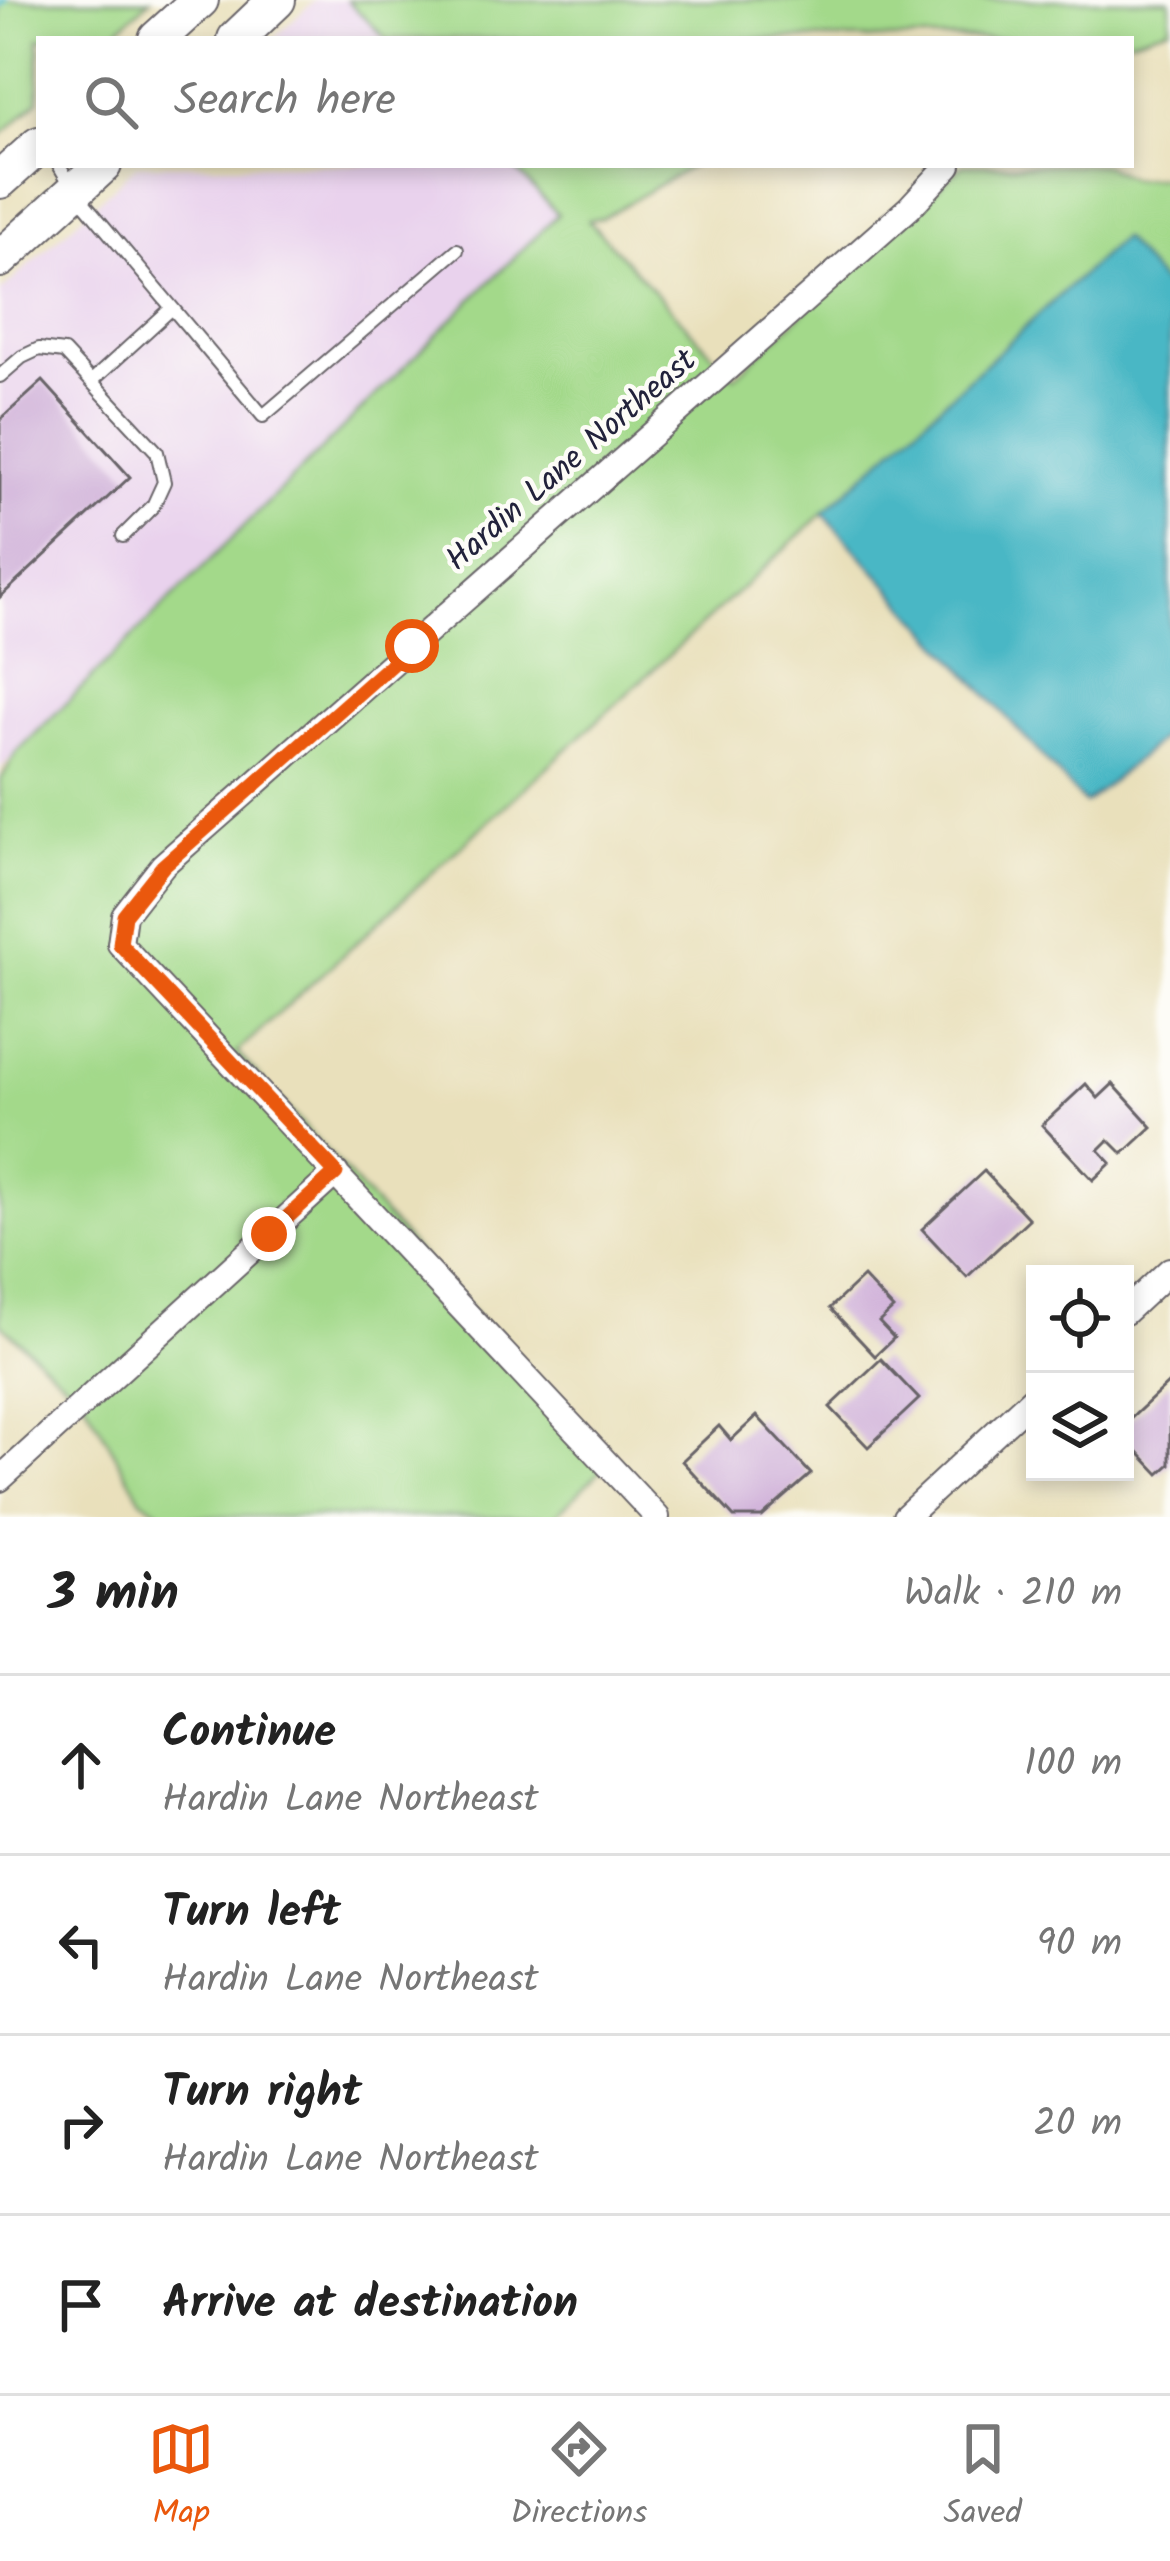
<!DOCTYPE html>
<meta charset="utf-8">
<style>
:root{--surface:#fff;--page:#f6f6f6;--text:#222;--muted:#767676;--line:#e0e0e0;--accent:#ea580c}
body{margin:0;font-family:Kalam,sans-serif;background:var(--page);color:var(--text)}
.controls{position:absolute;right:36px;bottom:36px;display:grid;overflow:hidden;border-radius:0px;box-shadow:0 6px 18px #0003}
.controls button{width:108px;height:108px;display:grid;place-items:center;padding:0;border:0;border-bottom:3px solid var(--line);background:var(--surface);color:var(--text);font:60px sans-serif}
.stop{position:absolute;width:36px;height:36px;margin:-27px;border:9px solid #ea580c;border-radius:50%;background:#fff}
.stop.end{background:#ea580c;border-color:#fff;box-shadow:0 3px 12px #0008}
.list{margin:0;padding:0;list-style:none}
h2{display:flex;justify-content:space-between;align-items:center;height:156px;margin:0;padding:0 48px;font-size:51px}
h2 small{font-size:39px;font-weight:400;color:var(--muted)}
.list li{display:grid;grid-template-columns:78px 1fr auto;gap:36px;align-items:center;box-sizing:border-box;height:180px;padding:0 48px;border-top:3px solid var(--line)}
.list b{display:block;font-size:45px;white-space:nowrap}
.list p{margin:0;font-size:39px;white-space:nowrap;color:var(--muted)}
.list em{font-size:39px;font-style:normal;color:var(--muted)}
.icon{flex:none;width:66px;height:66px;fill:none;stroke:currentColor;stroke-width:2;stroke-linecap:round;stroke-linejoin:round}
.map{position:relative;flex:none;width:1170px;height:1517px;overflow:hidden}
.search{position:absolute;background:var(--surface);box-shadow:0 6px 18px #0003;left:36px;right:36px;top:36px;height:132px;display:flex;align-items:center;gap:30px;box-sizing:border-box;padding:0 42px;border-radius:0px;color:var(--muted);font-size:45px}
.sheet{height:876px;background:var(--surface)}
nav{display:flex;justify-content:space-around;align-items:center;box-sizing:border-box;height:168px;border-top:3px solid var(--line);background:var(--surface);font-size:33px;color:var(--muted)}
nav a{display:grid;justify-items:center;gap:6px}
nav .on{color:var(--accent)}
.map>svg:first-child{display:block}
.built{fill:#e9d2ed}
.green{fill:#a3d98a;stroke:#627e62;stroke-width:3}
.water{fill:#4ab7c5;stroke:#366c80;stroke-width:3}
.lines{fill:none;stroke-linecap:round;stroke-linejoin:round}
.stream{stroke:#4ab7c5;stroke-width:8}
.building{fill:#cba9d6}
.service-casing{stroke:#686468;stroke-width:16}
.minor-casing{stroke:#686468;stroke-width:28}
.secondary-casing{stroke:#686468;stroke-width:40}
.service{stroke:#fff;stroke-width:12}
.minor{stroke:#fff;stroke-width:24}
.secondary{stroke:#fff;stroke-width:36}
.route{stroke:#ea580c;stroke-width:15}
.labels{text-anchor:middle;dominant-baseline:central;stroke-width:9;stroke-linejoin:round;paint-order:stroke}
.street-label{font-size:33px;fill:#22223b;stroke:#fdfcf7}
</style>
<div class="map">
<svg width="1170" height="1517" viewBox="0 0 1170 1517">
<rect width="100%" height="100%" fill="#fdfcf7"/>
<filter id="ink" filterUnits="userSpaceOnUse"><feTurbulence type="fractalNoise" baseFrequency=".00833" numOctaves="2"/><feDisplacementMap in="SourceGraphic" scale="24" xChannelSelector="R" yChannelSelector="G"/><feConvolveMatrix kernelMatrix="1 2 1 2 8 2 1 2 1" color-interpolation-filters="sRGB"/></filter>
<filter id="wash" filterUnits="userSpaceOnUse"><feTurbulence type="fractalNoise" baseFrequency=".004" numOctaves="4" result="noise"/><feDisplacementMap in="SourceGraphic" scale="48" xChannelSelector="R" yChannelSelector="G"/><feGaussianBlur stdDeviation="2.7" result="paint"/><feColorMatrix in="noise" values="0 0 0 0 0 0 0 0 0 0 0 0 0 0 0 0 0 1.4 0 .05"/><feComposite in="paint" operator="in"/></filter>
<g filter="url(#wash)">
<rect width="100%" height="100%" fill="#e9e0bb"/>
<path class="built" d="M315,0H347L386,39H273Z
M137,165H511L559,213L0,769V292Z"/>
<path class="green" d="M0,0H150L107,39H39V100L0,136Z
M347,0H1170V27L1131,39H386Z
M511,165H693L602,218L588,220L734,377L963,165H1104L1131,179L1170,177V293L1122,239L237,1052L608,1463L554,1517H168L141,1499L85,1401L0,1323V781L16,753L558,214Z"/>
<path class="water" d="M1122,238L1170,293V731L1085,804L823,513Z"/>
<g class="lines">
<path class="stream" d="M0,4L4,0"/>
</g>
<g id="blocks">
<path class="building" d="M43,381L130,477L0,597V420Z
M1086,1084L1098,1098L1113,1084L1152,1127L1123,1154L1109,1140L1099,1150L1111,1163L1093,1180L1042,1125Z
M984,1171L1029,1219L967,1277L922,1229Z
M863,1277L893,1309L879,1322L894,1338L875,1356L830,1308Z
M881,1359L919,1399L868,1447L830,1407Z
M1170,1382V1464L1159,1474L1125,1438V1424Z
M757,1416L811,1474L762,1517H734L682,1461L719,1426L731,1440Z"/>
</g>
</g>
<g filter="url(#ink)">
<use href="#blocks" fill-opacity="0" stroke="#686468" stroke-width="3"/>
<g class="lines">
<g class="service-casing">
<path id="service" d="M59,165L75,192L263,416L457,250
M0,376L22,357L39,349L64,352L157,452L164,482L153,506L123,536
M93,380L172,308"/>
</g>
<g class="minor-casing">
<path id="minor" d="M1125,1312L1170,1270
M0,1479L336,1173
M657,1517L120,944L124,915L163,865L909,208L949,165
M905,1517L1035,1396"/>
</g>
<g class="secondary-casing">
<path id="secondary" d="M157,39L200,0
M236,39L277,0
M0,180L39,145
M0,259L103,165"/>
</g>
<use href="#service" class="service"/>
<use href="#minor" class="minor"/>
<use href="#secondary" class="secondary"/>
</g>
</g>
<g class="lines" filter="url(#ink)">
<path class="route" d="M269,1234L336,1173L120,944L124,915L163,866L412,646"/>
</g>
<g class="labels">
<g class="street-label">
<text transform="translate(572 461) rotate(-41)">Hardin Lane Northeast</text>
</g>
</g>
</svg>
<div class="controls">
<button><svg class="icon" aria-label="locate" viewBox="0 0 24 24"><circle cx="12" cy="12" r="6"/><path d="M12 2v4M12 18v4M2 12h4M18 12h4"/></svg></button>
<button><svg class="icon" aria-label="layers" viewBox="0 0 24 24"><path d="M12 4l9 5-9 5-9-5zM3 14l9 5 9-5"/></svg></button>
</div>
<div class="stop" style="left:412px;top:646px"></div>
<div class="stop end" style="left:269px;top:1234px"></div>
<div class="search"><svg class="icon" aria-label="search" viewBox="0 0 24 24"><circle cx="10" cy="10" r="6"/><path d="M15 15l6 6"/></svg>Search here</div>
</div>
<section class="sheet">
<h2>3 min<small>Walk · 210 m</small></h2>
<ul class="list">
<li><svg class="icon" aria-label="ahead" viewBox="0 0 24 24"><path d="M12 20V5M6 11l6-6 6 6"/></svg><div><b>Continue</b><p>Hardin Lane Northeast</p></div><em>100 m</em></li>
<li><svg class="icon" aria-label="left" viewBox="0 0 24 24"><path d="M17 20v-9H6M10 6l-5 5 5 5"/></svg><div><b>Turn left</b><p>Hardin Lane Northeast</p></div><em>90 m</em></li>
<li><svg class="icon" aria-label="right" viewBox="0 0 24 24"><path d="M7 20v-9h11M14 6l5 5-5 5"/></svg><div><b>Turn right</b><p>Hardin Lane Northeast</p></div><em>20 m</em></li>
<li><svg class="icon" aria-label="arrive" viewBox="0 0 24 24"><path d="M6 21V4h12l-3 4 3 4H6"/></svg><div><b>Arrive at destination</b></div></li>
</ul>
</section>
<nav>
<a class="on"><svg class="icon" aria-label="map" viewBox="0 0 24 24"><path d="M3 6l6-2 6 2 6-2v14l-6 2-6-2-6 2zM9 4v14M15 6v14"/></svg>Map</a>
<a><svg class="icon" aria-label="directions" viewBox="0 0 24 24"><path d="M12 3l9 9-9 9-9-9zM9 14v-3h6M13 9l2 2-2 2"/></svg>Directions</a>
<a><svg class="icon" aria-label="saved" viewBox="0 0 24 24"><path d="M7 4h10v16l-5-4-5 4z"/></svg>Saved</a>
</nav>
